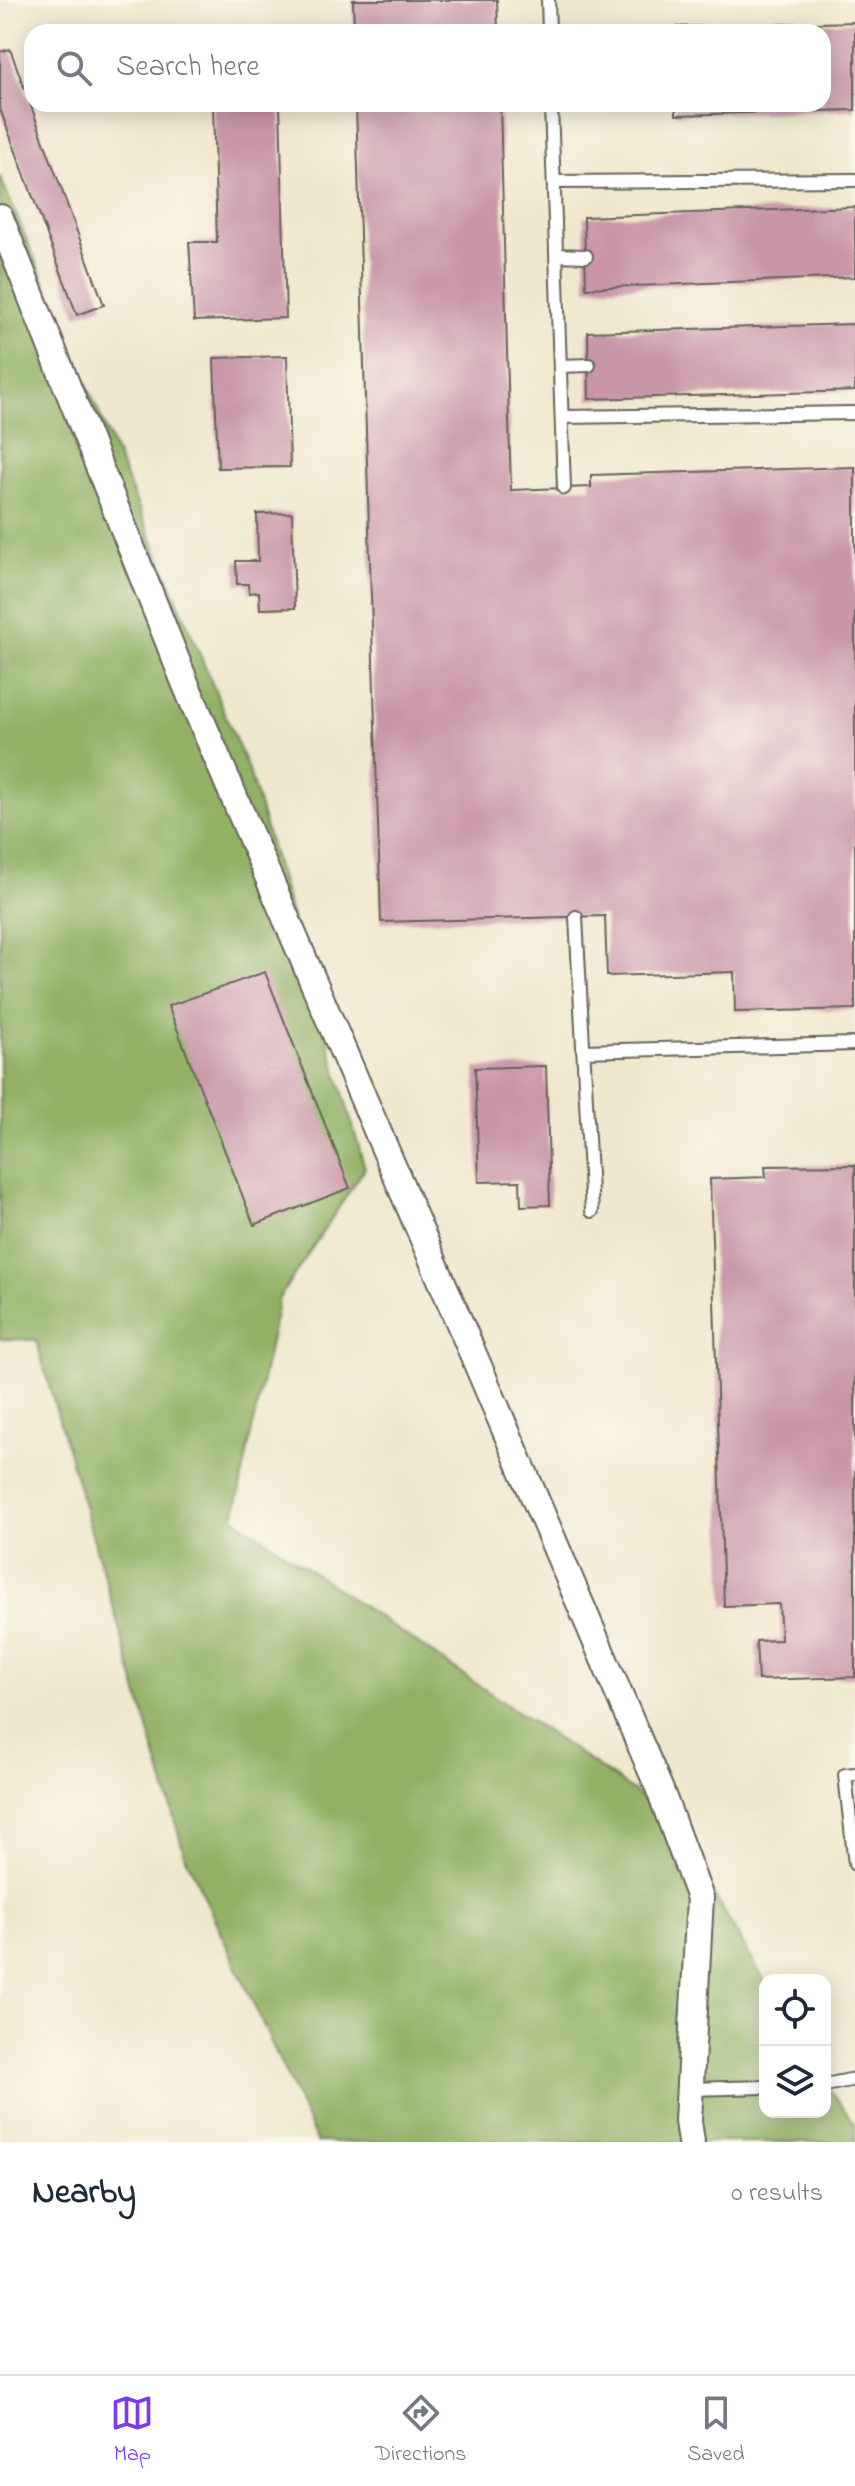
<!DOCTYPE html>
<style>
:root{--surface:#fff;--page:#f2f2f3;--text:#1f2937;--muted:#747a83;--line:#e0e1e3;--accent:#7c3aed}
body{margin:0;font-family:"Indie Flower",sans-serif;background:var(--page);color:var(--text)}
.controls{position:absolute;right:24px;bottom:24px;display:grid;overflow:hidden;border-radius:16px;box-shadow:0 4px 20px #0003}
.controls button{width:72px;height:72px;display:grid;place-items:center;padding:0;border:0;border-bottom:2px solid var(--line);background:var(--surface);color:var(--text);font:40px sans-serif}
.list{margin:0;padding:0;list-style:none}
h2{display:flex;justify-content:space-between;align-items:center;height:104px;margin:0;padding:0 32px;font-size:34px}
h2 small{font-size:26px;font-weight:400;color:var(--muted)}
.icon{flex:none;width:44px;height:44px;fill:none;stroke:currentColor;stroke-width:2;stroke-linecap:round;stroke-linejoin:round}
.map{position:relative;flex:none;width:855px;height:2142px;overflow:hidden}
.search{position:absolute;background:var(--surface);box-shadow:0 4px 20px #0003;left:24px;right:24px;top:24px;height:88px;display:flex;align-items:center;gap:20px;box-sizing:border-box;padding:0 28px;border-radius:24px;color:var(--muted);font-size:30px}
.sheet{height:232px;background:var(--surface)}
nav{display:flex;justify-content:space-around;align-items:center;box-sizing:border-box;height:112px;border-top:2px solid var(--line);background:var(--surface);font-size:22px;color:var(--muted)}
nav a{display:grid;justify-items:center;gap:4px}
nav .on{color:var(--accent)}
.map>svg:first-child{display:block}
.forest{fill:#91b165;stroke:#566640;stroke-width:2}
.building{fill:#c996a9}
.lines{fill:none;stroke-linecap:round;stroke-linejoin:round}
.service-casing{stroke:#66635a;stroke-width:16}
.minor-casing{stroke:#66635a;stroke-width:30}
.service{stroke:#fff;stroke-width:12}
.minor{stroke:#fff;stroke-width:26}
</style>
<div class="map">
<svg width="855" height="2142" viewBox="0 0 855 2142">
<rect width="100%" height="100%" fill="#fbf7ec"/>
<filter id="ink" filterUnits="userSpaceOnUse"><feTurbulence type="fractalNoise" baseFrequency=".0125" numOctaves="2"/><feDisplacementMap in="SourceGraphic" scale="16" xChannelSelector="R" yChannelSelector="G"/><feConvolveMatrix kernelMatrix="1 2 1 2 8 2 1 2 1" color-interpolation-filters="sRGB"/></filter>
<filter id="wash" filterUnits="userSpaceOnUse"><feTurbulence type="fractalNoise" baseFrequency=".006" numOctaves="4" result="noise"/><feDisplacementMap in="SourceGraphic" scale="32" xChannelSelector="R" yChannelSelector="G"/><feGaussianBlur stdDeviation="1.8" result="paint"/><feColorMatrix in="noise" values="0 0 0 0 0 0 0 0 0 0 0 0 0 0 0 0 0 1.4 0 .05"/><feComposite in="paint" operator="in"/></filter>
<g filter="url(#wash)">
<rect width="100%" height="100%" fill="#f0e8ce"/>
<path class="forest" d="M0,176L250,774L365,1168L279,1298L234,1518L667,1814L765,1982V2112H825V2083L855,2125V2142H317L184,1853L36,1340L0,1339Z"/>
<g id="blocks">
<path class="building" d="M353,0H497L498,32H354Z
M855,22V110L676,115V104H823V32H674V27Z
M10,49L104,305L77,315L0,109V52Z
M280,104L286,318L194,321L189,242H217L213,107Z
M356,104H500L511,490L591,487V475L855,467V1009L735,1012L734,972L607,976L605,916L381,922Z
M855,207V277L586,288L584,217Z
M855,324V391L589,399L588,332Z
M287,356L290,467L218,468L214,358Z
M292,513L295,608L260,609L259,592L249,593L248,584H237L236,561H258L257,514Z
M265,972L350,1188L254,1225L168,1006Z
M546,1066L550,1205L521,1206L520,1181L479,1182L475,1068Z
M855,1165V1677L758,1680L756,1641L781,1640L779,1604L724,1606L710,1179L766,1177L765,1166Z"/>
</g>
</g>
<g filter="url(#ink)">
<use href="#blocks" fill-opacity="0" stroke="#66635a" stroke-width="2"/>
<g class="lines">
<g class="service-casing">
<path id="service" d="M548,0L549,32
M551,104L564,488
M554,182L855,180
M556,255L586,256
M560,366L589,365
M562,417L855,413
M576,917L592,1211
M583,1051L855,1044
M855,1774L845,1775L855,1864
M825,2085L855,2079
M689,2089L765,2087"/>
</g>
<g class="minor-casing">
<path id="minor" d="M0,218L186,685L660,1790L700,1898L688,2121L691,2142"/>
</g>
<use href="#service" class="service"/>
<use href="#minor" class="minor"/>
</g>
</g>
</svg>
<div class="controls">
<button><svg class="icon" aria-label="locate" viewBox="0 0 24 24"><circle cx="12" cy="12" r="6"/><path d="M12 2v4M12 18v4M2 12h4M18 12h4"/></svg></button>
<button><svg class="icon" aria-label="layers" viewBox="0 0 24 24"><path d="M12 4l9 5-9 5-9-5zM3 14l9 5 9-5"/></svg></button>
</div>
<div class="search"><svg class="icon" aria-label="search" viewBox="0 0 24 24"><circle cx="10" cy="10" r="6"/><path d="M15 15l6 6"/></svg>Search here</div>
</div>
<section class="sheet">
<h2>Nearby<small>0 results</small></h2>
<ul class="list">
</ul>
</section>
<nav>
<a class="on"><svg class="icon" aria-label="map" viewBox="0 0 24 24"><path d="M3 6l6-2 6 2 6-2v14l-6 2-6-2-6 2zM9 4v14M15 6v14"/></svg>Map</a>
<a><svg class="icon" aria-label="directions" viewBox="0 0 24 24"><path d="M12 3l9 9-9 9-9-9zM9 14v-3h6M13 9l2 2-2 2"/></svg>Directions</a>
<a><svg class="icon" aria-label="saved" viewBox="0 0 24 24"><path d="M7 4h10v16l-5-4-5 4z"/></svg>Saved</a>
</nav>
